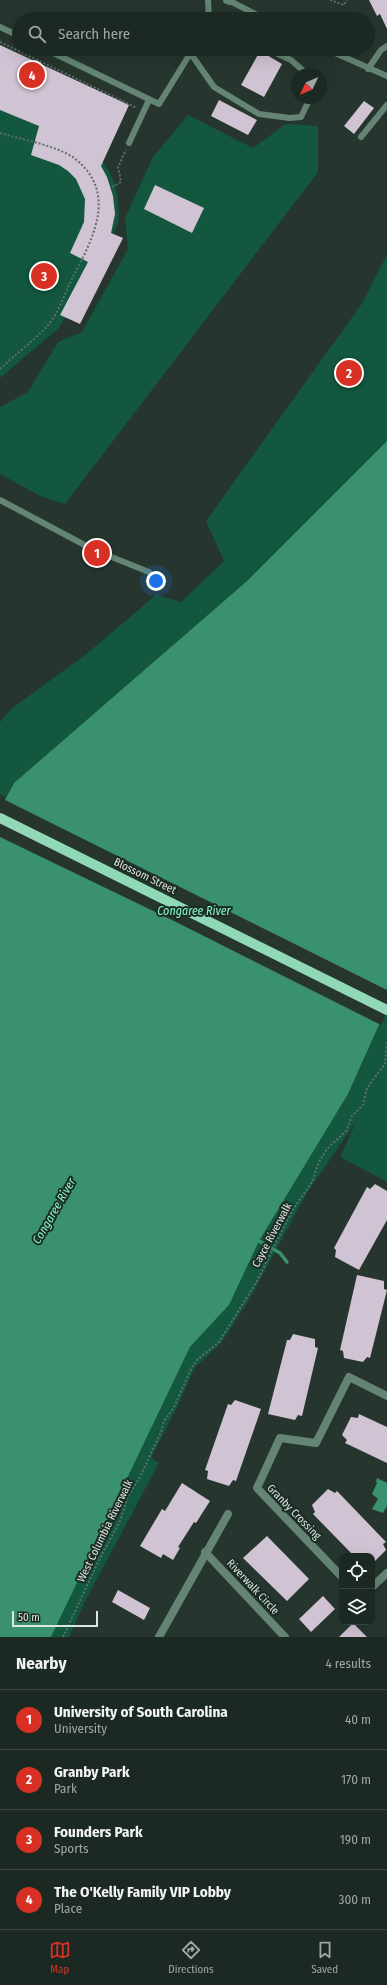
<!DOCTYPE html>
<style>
:root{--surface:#1c2822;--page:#29342f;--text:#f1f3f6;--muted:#a0a6a5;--line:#3a4440;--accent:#d93025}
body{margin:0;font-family:"Fira Sans Condensed",sans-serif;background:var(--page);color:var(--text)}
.controls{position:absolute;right:12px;bottom:12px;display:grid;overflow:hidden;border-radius:8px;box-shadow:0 4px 16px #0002}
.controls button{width:36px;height:36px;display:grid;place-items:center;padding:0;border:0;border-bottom:1px solid var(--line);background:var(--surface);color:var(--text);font:20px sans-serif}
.compass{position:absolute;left:291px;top:68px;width:36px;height:36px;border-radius:50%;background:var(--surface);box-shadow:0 4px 16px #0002;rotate:226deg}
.scale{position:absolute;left:12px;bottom:10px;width:86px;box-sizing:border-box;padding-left:4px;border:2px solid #dce6e1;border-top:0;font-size:11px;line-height:14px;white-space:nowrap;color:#dce6e1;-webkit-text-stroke:3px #1c2c25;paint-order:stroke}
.you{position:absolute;left:156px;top:581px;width:14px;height:14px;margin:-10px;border:3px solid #fff;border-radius:50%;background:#1a73e8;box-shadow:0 0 0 6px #1a73e833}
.badge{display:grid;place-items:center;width:26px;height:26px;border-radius:50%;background:var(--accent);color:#fff;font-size:13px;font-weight:700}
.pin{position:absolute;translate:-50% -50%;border:2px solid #fff;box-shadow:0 1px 4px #0006}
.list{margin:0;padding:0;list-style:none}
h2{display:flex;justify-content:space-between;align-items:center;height:52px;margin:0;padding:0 16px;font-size:17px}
h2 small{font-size:13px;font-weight:400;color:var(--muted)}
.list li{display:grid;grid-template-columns:26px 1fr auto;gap:12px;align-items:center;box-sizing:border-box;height:60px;padding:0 16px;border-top:1px solid var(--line)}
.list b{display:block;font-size:15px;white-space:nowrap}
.list p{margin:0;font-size:13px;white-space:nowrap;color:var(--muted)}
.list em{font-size:13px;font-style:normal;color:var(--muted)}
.icon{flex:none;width:22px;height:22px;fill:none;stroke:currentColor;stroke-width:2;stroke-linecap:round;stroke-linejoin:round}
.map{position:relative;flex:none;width:387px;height:1637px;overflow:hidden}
.search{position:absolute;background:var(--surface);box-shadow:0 4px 16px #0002;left:12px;right:12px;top:12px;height:44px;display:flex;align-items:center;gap:10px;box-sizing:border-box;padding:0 14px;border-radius:22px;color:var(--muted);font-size:15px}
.sheet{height:292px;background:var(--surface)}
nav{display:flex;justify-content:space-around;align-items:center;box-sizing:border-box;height:56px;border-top:1px solid var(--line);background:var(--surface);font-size:11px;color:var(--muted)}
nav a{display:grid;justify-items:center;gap:2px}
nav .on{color:var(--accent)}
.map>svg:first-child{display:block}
.green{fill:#12573e}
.water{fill:#3a916e}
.pier{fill:#26362e}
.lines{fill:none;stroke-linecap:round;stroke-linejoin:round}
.stream{stroke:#3a916e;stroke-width:3.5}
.building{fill:#d0c3d3}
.path{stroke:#606f68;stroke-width:2;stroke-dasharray:2 2;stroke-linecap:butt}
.lane{stroke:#648575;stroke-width:6}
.street{stroke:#648575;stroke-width:8}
.primary{stroke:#91d8b7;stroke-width:10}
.labels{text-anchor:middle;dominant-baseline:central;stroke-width:4;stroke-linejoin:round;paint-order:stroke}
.street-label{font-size:11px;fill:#dce6e1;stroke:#1c2c25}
.water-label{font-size:12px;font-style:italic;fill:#84fac8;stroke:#1c2c25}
</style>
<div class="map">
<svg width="387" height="1637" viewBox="0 0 387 1637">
<rect width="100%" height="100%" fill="#26362e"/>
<path class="green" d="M0,105C30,119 60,132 87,150C92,153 98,156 102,161C117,178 120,202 118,224L59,328L0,378Z
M188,115L253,148L286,124L318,126V172L65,504L40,496L0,474V407L28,392L58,342L82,332L128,249L125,218L153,157Z
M387,255V441L247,581L14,783L6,797L0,794V722L11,709L85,655L156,595L181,602L224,561L206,521L361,305Z
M387,1007V1182L340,1157L357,1120L305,1196L249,1300L233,1325L221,1343L195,1367L179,1403L151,1458L159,1463L84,1603L69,1637H51L190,1347L229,1305L259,1241L348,1094Z"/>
<path class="water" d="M387,441V1007L348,1094L259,1241L229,1305L190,1347L51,1637H0V809L14,783L247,581Z
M377,1478L387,1483V1506L383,1513L372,1509L378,1499L372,1494L377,1483L376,1482Z"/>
<path class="pier" d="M3,799L387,990V1012L381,1025L174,921L0,837V804Z"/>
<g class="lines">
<path class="stream" d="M259,1241L280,1253L287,1262"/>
</g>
<path class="building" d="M369,0H387V29L380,14L377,16Z
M0,45L129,105L101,166L107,177L113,196L115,214L111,233L123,238L80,324L60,315L88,262L70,253L84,222L85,199L76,179L68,171L59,165L31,155L39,126L0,110Z
M260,51L282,64L264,97L241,85Z
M219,100L257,120L248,135L211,116Z
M364,101L374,108L354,134L344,126Z
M155,185L204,208L192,233L144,209Z
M375,1184L387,1191V1220L359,1270L335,1257L336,1250L334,1248L367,1187L370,1189Z
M357,1275L384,1281V1289L387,1290L370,1358L367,1357L363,1362L344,1358L343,1351L340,1350Z
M293,1334L315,1339V1347L318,1348L302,1416L298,1415L295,1420L268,1414L287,1340H290Z
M235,1400L261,1409L236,1481L233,1480L229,1486L207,1479L208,1471L205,1470L228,1404L231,1405Z
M359,1414L387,1427V1463L345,1443L347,1440L342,1435L351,1417L358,1418Z
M182,1483L210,1501L196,1523L194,1522L178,1547L180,1548L173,1560L163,1554L161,1558L140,1546L162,1509L165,1511Z
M328,1489L335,1493L337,1491L386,1542L383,1544L386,1550L372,1564V1556H354L313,1514L315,1512L312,1505Z
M267,1536L309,1579L287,1601L243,1558Z
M118,1590L150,1608L144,1620L112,1602Z
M323,1596L335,1609L311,1632L299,1619Z
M353,1623L367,1637H339Z"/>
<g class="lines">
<path class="path" d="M330,0L344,5L347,0
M0,42L137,108
M0,133C20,139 58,146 74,158C121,194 90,243 70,283C64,296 58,313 49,324C35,340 16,354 0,369
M112,187L121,182L118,167L126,150
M63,1637L99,1560L120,1521L128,1496L139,1479L161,1432L164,1421L174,1407L192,1367L198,1359L218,1343L226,1331L257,1281L292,1211L312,1182L319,1162L327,1149L346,1131L352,1116L363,1105L367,1088L385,1064L387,1042"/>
<path class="lane" d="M208,0L209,19
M230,1L265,19
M0,27L19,36
M45,49L159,104L193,49
M267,49L291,60L307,74
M326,49L387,76
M191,54L214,87L259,114L290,118L301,117L310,98
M368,69L381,50L387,46
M361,137L387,105
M129,143L149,100
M0,500L94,550L149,572"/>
<path class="street" d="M227,0L230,1
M205,1552L285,1637
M342,1577L257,1488L280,1438L316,1443L349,1377L387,1396
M372,1587L387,1573
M159,1637L228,1514"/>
<path class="primary" d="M0,818L387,1010"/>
</g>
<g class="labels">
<g class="street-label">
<text transform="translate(145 876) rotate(26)">Blossom Street</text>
<text transform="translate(272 1235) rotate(-62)">Cayce Riverwalk</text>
<text transform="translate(294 1512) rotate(46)">Granby Crossing</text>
<text transform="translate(105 1531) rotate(-64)">West Columbia Riverwalk</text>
<text transform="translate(253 1587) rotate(47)">Riverwalk Circle</text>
</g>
<g class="water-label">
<text x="194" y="911">Congaree River</text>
<text transform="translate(54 1211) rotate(-60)">Congaree River</text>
</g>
</g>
</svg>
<div class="controls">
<button><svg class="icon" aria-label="locate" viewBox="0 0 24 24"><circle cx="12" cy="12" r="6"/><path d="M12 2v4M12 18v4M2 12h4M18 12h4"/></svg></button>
<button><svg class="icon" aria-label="layers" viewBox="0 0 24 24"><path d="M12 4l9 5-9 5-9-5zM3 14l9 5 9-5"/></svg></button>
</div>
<svg class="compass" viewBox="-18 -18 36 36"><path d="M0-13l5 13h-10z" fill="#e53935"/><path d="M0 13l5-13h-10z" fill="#a0a6a5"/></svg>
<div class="scale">50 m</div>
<div class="you"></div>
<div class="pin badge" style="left:97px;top:553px">1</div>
<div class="pin badge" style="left:349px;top:373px">2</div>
<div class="pin badge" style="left:44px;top:276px">3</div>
<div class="pin badge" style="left:32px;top:75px">4</div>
<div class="search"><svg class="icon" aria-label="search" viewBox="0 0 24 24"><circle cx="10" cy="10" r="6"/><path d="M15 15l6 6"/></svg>Search here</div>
</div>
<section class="sheet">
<h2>Nearby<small>4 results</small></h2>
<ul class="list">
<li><span class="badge">1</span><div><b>University of South Carolina</b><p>University</p></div><em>40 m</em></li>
<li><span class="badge">2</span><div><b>Granby Park</b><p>Park</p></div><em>170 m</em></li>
<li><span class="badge">3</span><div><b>Founders Park</b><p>Sports</p></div><em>190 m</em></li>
<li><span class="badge">4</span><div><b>The O'Kelly Family VIP Lobby</b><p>Place</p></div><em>300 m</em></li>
</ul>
</section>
<nav>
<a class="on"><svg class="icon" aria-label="map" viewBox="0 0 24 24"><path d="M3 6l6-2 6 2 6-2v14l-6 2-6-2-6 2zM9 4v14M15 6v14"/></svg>Map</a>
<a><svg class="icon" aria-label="directions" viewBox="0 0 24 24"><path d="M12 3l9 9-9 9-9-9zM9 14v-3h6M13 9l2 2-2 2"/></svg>Directions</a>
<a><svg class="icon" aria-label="saved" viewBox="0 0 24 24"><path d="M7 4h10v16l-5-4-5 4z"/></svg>Saved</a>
</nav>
